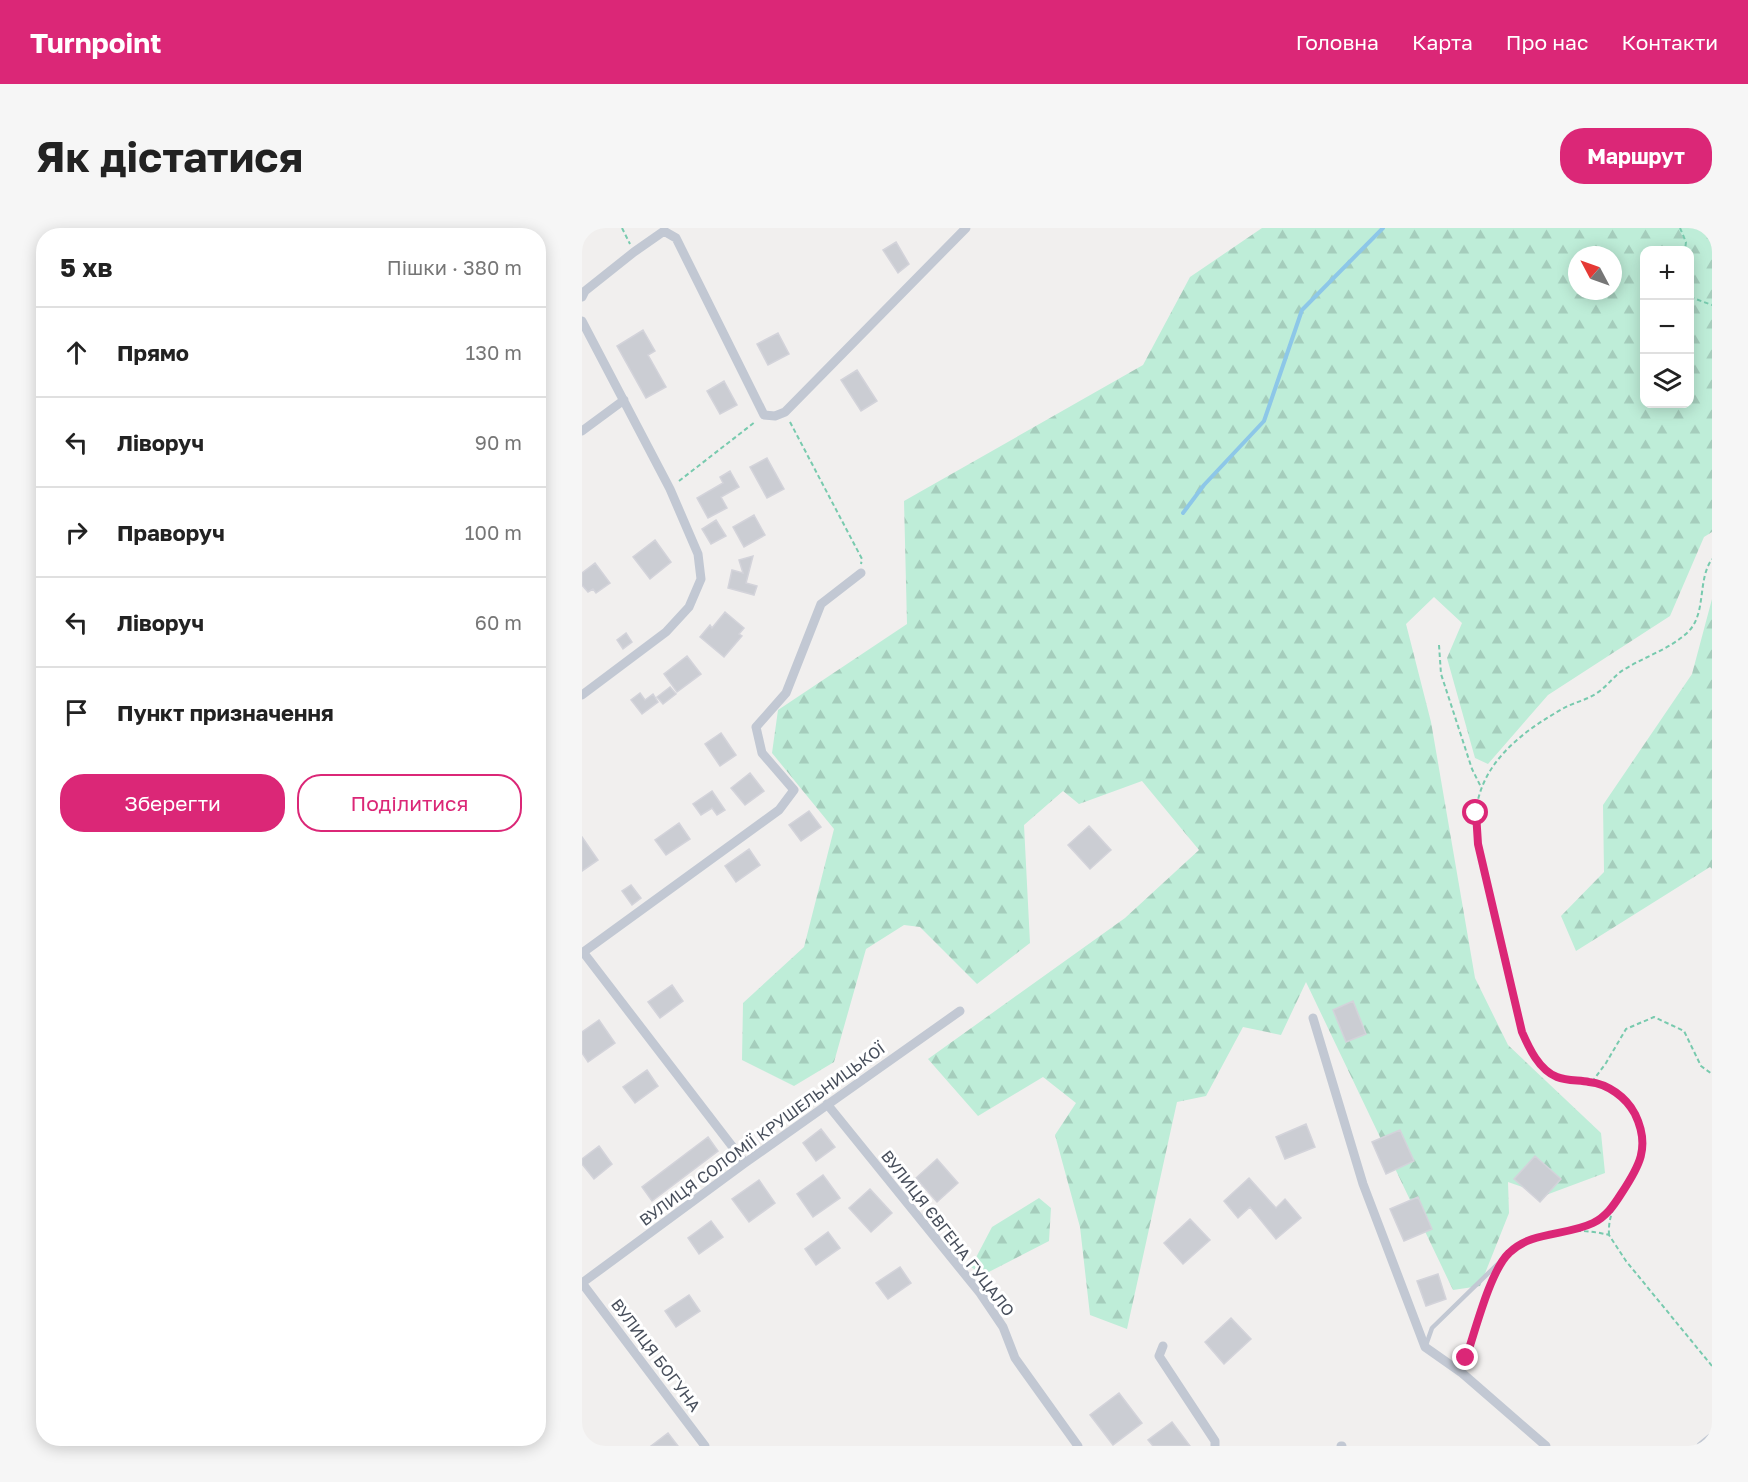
<!DOCTYPE html>
<html lang="uk">
<meta charset="utf-8">
<style>
:root{--surface:#fff;--page:#f6f6f6;--text:#222;--muted:#767676;--line:#e0e0e0;--accent:#db2777}
body{margin:0;font-family:"Golos Text",sans-serif;background:var(--page);color:var(--text)}
.controls{position:absolute;right:18px;top:18px;display:grid;overflow:hidden;border-radius:12px;box-shadow:0 3px 15px #0003}
.controls button{width:54px;height:54px;display:grid;place-items:center;padding:0;border:0;border-bottom:2px solid var(--line);background:var(--surface);color:var(--text);font:30px sans-serif}
.compass{position:absolute;left:986px;top:18px;width:54px;height:54px;border-radius:50%;background:var(--surface);box-shadow:0 3px 15px #0003;rotate:311deg}
.stop{position:absolute;width:18px;height:18px;margin:-14px;border:4px solid #db2777;border-radius:50%;background:#fff}
.stop.end{background:#db2777;border-color:#fff;box-shadow:0 2px 6px #0008}
.list{margin:0;padding:0;list-style:none}
h2{display:flex;justify-content:space-between;align-items:center;height:78px;margin:0;padding:0 24px;font-size:26px}
h2 small{font-size:20px;font-weight:400;color:var(--muted)}
.list li{display:grid;grid-template-columns:39px 1fr auto;gap:18px;align-items:center;box-sizing:border-box;height:90px;padding:0 24px;border-top:2px solid var(--line)}
.list b{display:block;font-size:22px;white-space:nowrap}
.list em{font-size:20px;font-style:normal;color:var(--muted)}
.actions{display:flex;gap:12px;padding:18px 24px}
.actions a{flex:1;padding:14px 0;border:2px solid var(--accent);border-radius:24px;text-align:center;font-size:21px;color:var(--accent)}
.actions .main{background:var(--accent);color:#fff}
.icon{flex:none;width:33px;height:33px;fill:none;stroke:currentColor;stroke-width:2;stroke-linecap:round;stroke-linejoin:round}
.map{position:relative;flex:none;width:1130px;height:1218px;overflow:hidden;border-radius:24px}
header{display:flex;align-items:center;gap:36px;box-sizing:border-box;height:84px;padding:0 30px;background:var(--accent);color:#fff}
header strong{font-size:28px}
nav{display:flex;gap:33px;margin-inline-start:auto;font-size:21px}
.intro{display:flex;align-items:center;justify-content:space-between;box-sizing:border-box;height:144px;padding:0 36px}
h1{margin:0;font-size:42px}
.button{padding:15px 27px;border-radius:24px;background:var(--accent);color:#fff;font-size:21px;font-weight:700}
main{display:flex;gap:36px;padding:0 36px}
aside{flex:1;background:var(--surface);border-radius:24px;box-shadow:0 3px 15px #0003}
.map>svg:first-child{display:block}
.forest{fill:url(#forest-firs);fill-rule:evenodd}
.lines{fill:none;stroke-linecap:round;stroke-linejoin:round}
.stream{stroke:#8dc7e8;stroke-width:4}
.building{fill:#cbcdd3;stroke:#d3d3da;stroke-width:1.5}
.path{stroke:#78caae;stroke-width:2;stroke-dasharray:4.5 3;stroke-linecap:butt}
.service{stroke:#c2c8d3;stroke-width:4.5}
.minor{stroke:#c2c8d3;stroke-width:9}
.route{stroke:#db2777;stroke-width:8}
.labels{text-anchor:middle;dominant-baseline:central;stroke-width:6;stroke-linejoin:round;paint-order:stroke}
.street-label{font-size:16px;fill:#474e5b;stroke:#fff}
</style>
<header>
<strong>Turnpoint</strong>
<nav><a>Головна</a><a>Карта</a><a>Про нас</a><a>Контакти</a></nav>
</header>
<div class="intro"><h1>Як дістатися</h1><a class="button">Маршрут</a></div>
<main>
<aside>
<h2>5 хв<small>Пішки · 380 m</small></h2>
<ul class="list">
<li><svg class="icon" aria-label="ahead" viewBox="0 0 24 24"><path d="M12 20V5M6 11l6-6 6 6"/></svg><div><b>Прямо</b></div><em>130 m</em></li>
<li><svg class="icon" aria-label="left" viewBox="0 0 24 24"><path d="M17 20v-9H6M10 6l-5 5 5 5"/></svg><div><b>Ліворуч</b></div><em>90 m</em></li>
<li><svg class="icon" aria-label="right" viewBox="0 0 24 24"><path d="M7 20v-9h11M14 6l5 5-5 5"/></svg><div><b>Праворуч</b></div><em>100 m</em></li>
<li><svg class="icon" aria-label="left" viewBox="0 0 24 24"><path d="M17 20v-9H6M10 6l-5 5 5 5"/></svg><div><b>Ліворуч</b></div><em>60 m</em></li>
<li><svg class="icon" aria-label="arrive" viewBox="0 0 24 24"><path d="M6 21V4h12l-3 4 3 4H6"/></svg><div><b>Пункт призначення</b></div></li>
</ul>
<div class="actions"><a class="main">Зберегти</a><a>Поділитися</a></div>
</aside>
<div class="map">
<svg width="1130" height="1218" viewBox="0 0 1130 1218">
<defs>
<pattern id="forest-firs" width="22" height="20" patternUnits="userSpaceOnUse" patternTransform="scale(1.5)"><rect width="22" height="20" fill="#beedd8"/><path d="M5 1l3.5 6h-7zM16 11l3.5 6h-7z" fill="#a5cdbc"/></pattern>
</defs>
<rect width="100%" height="100%" fill="#f1efee"/>
<path class="forest" d="M680,0H1130V304L1122,309L1088,388L966,467L906,536L893,530L865,430L880,395L852,369L824,396L849,494L893,750L926,817L1019,905L1023,945L964,967L926,954L927,985L898,1058L871,1062L724,754L699,807L661,799L624,868L595,874L545,1101L508,1087L498,999L473,907L494,875L461,849L396,888L346,831L543,690L617,622L560,553L497,576L481,563L442,597L448,715L395,756L338,699L322,697L284,721L252,834L212,858L160,832L161,775L222,719L252,601L190,525L196,482L325,396L322,273L561,137L608,49ZM1062,22H1108V176H1062ZM995,27H1031V63H995Z
M1130,371V641L1128,639L994,723L979,688L1022,644L1021,577L1110,446Z
M457,970L469,980L467,1013L401,1047L389,1039L410,999Z"/>
<g class="lines">
<path class="stream" d="M601,285L622,257L682,193L720,82L801,0"/>
</g>
<path class="building" d="M314,14L327,36L316,45L301,22Z
M61,102L73,123L66,127L84,159L64,170L35,118Z
M196,105L207,126L186,137L175,116Z
M275,142L295,173L279,183L259,152Z
M142,153L155,177L138,186L125,163Z
M185,230L202,261L185,270L168,239Z
M148,243L157,259L139,269L145,280L126,290L115,270L141,255L138,249Z
M172,287L183,307L162,319L151,299Z
M134,292L144,308L129,316L120,301Z
M73,312L89,334L68,351L51,329Z
M171,328L164,355L175,358L172,367L146,360L150,342L161,345L157,332Z
M13,335L28,355L14,365L11,361L6,364L0,357V345Z
M143,384L162,400L157,406L160,408L142,429L118,409L128,397L130,400Z
M44,405L50,414L41,421L35,412Z
M105,428L119,446L95,464L82,446Z
M88,459L94,466L81,476L75,469Z
M58,465L63,472L71,466L76,474L60,486L49,472Z
M139,505L154,527L138,538L123,516Z
M168,545L182,563L163,577L149,560Z
M130,563L143,582L135,587L130,580L119,587L111,576Z
M227,583L239,599L219,613L207,597Z
M97,595L108,611L84,627L73,612Z
M507,598L529,622L508,641L486,617Z
M0,609L16,632L0,643Z
M167,621L178,637L154,654L143,638Z
M49,657L59,670L50,677L40,663Z
M90,757L101,773L78,790L66,774Z
M771,773L784,806L764,814L751,782Z
M17,792L33,815L6,834L0,825V804Z
M65,842L76,858L53,875L41,859Z
M724,896L733,919L703,931L694,909Z
M239,901L253,919L234,933L221,915Z
M818,902L832,933L804,946L790,914Z
M126,909L136,923L70,973L60,959Z
M17,918L30,936L12,951L0,936V931Z
M953,928L979,951L958,974L932,951Z
M355,931L376,955L355,974L334,950Z
M241,947L258,970L231,989L215,966Z
M667,950L694,980L703,971L719,990L694,1011L668,979L656,990L642,973Z
M177,952L193,975L167,994L150,971Z
M288,961L310,985L289,1004L267,980Z
M836,969L850,1001L822,1013L808,981Z
M608,991L628,1012L601,1036L582,1015Z
M129,993L141,1009L117,1026L106,1010Z
M246,1004L258,1020L234,1037L223,1021Z
M318,1039L329,1055L306,1071L294,1055Z
M856,1046L864,1071L844,1078L835,1053Z
M107,1067L118,1083L94,1099L83,1083Z
M649,1090L669,1111L642,1136L623,1114Z
M537,1165L560,1195L531,1217L508,1187Z
M590,1194L608,1218H571L566,1212Z
M86,1205L96,1218H69Z"/>
<g class="lines">
<path class="path" d="M40,0L48,16
M1098,0L1104,14L1103,22
M1108,69L1130,77
M208,194L280,331L279,336
M97,253L173,194
M857,417L859,446L890,541L899,559
M1010,854L1024,835L1044,801L1072,789L1102,803L1119,838L1130,846
M990,1002L1013,994L1031,978
M1027,1007C1024,958 1080,945 1054,888C1045,870 1028,857 1008,854C997,852 986,853 976,849C957,842 947,820 940,804L896,616C895,606 893,594 894,584C899,534 941,503 982,480C993,474 1005,472 1015,465C1026,458 1032,447 1043,441C1064,428 1088,421 1106,404C1125,385 1115,352 1130,331
M931,1022C957,1002 996,999 1027,1007L1044,1033L1130,1138
M883,1134L911,1054"/>
<path class="service" d="M844,1117L850,1100L926,1026"/>
<path class="minor" d="M0,69L3,63L52,24L82,3L94,10L182,187L193,188L203,184L384,0
M0,93L88,261L116,326L119,351L107,379L84,404L0,467
M0,203L42,172
M1,724L163,935
M0,725L197,582L212,562L180,525L174,499L204,465L239,376L279,345
M731,790L781,956L843,1119L880,1145L964,1218
M245,876L398,1065L421,1099L433,1130L496,1218
M0,1055L163,935L378,783
M0,1055L123,1218
M581,1118L577,1128L633,1213V1218
M759,1218H760
M1119,1218L1130,1209"/>
</g>
<g class="lines">
<path class="route" d="M884,1130C893,1104 908,1043 927,1025C949,1003 984,1008 1011,995C1024,989 1032,977 1039,966C1057,939 1069,919 1053,886C1044,869 1026,856 1007,854C997,852 985,853 975,849C957,842 947,820 940,804L896,616L894,585"/>
</g>
<g class="labels">
<g class="street-label">
<text transform="translate(180 906) rotate(-36)">ВУЛИЦЯ СОЛОМІЇ КРУШЕЛЬНИЦЬКОЇ</text>
<text transform="translate(366 1005) rotate(52)">ВУЛИЦЯ ЄВГЕНА ГУЦАЛО</text>
<text transform="translate(74 1127) rotate(53)">ВУЛИЦЯ БОГУНА</text>
</g>
</g>
</svg>
<div class="controls">
<button>+</button>
<button>−</button>
<button><svg class="icon" aria-label="layers" viewBox="0 0 24 24"><path d="M12 4l9 5-9 5-9-5zM3 14l9 5 9-5"/></svg></button>
</div>
<svg class="compass" viewBox="-18 -18 36 36"><path d="M0-13l5 13h-10z" fill="#e53935"/><path d="M0 13l5-13h-10z" fill="#767676"/></svg>
<div class="stop" style="left:894px;top:585px"></div>
<div class="stop end" style="left:884px;top:1130px"></div>
</div>
</main>
